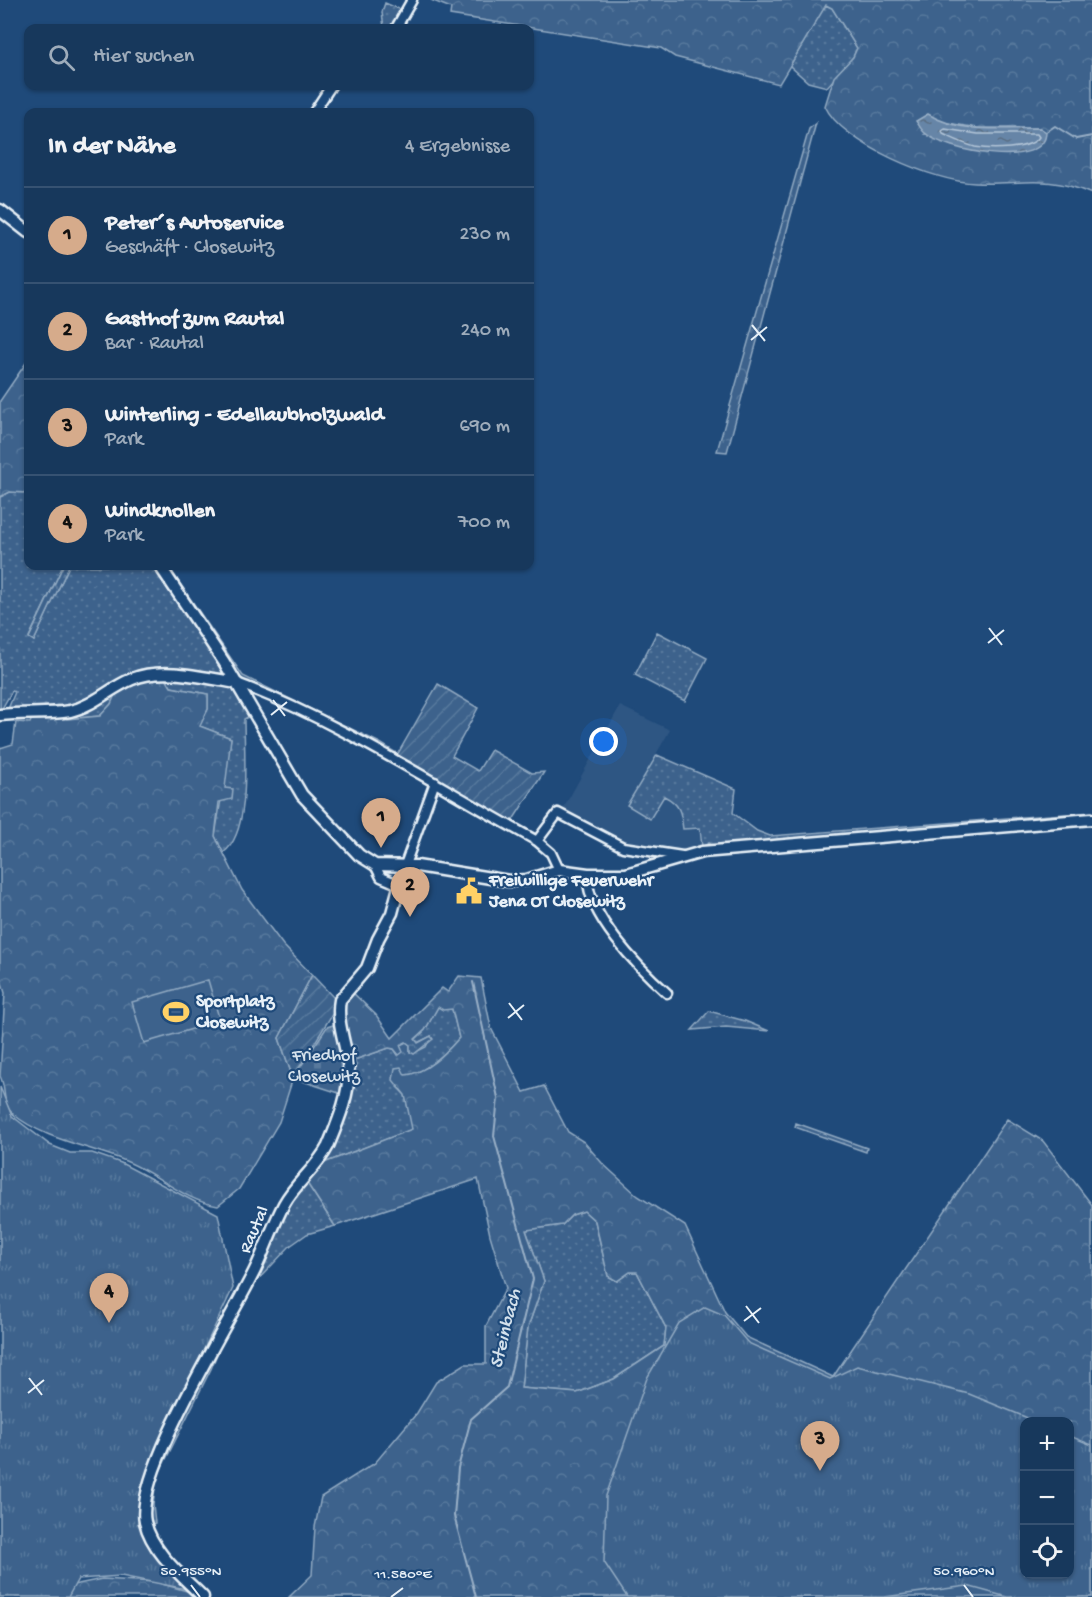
<!DOCTYPE html>
<html lang="de">
<meta charset="utf-8">
<style>
:root{--surface:#17385c;--page:#203f62;--text:#f1f3f6;--muted:#9eacbb;--line:#365272;--accent:#d6ab8b}
body{margin:0;font-family:"Gochi Hand",sans-serif;background:var(--page);color:var(--text)}
.controls{position:absolute;right:18px;bottom:18px;display:grid;overflow:hidden;border-radius:12px;box-shadow:0 2px 4px #0004}
.controls button{width:54px;height:54px;display:grid;place-items:center;padding:0;border:0;border-bottom:2px solid var(--line);background:var(--surface);color:var(--text);font:30px sans-serif}
.you{position:absolute;left:604px;top:742px;width:21px;height:21px;margin:-15px;border:4px solid #fff;border-radius:50%;background:#1a73e8;box-shadow:0 0 0 9px #1a73e833}
.badge{display:grid;place-items:center;width:39px;height:39px;border-radius:50%;background:var(--accent);color:#111;font-size:20px;font-weight:700}
.pin{position:absolute;translate:-50% -50px;filter:drop-shadow(0 2px 3px #0008)}
.pin::after{content:'';position:absolute;top:32px;width:21px;height:18px;background:inherit;clip-path:polygon(0 0,100% 0,50% 100%)}
.list{margin:0;padding:0;list-style:none}
h2{display:flex;justify-content:space-between;align-items:center;height:78px;margin:0;padding:0 24px;font-size:26px}
h2 small{font-size:20px;font-weight:400;color:var(--muted)}
.list li{display:grid;grid-template-columns:39px 1fr auto;gap:18px;align-items:center;box-sizing:border-box;height:96px;padding:0 24px;border-top:2px solid var(--line)}
.list b{display:block;font-size:22px;white-space:nowrap}
.list p{margin:0;font-size:20px;white-space:nowrap;color:var(--muted)}
.list em{font-size:20px;font-style:normal;color:var(--muted)}
.icon{flex:none;width:33px;height:33px;fill:none;stroke:currentColor;stroke-width:2;stroke-linecap:round;stroke-linejoin:round}
.map{position:relative;flex:none;width:1092px;height:1597px;overflow:hidden}
.search{position:absolute;background:var(--surface);box-shadow:0 2px 4px #0004;left:24px;top:24px;width:510px;height:66px;display:flex;align-items:center;gap:15px;box-sizing:border-box;padding:0 21px;border-radius:12px;color:var(--muted);font-size:22px}
.panel{position:absolute;background:var(--surface);box-shadow:0 2px 4px #0004;left:24px;top:108px;width:510px;height:462px;border-radius:12px}
.map>svg:first-child{display:block}
.built{fill:#2e5683}
.grass{fill:url(#grass-dots);stroke:#92aac2;stroke-width:1.5}
.forest{fill:url(#forest-crowns);stroke:#92aac2;stroke-width:1.5;fill-rule:evenodd}
.cemetery{fill:url(#cemetery-stones);stroke:#92aac2;stroke-width:1.5}
.park{fill:url(#park-tufts);stroke:#92aac2;stroke-width:1.5}
.garden{fill:url(#garden-furrows);stroke:#92aac2;stroke-width:1.5}
.pitch{fill:#3c628c;stroke:#92aac2;stroke-width:1.5}
.water{fill:url(#water-ripples);stroke:#9ab0c7;stroke-width:1.5}
.lines{fill:none;stroke-linecap:round;stroke-linejoin:round}
.shore{stroke:#b4c6d8;stroke-width:1.5}
.stream{stroke:#9ab0c7;stroke-width:2}
.minor-casing{stroke:#e8f1f8;stroke-width:13}
.tertiary-casing{stroke:#e8f1f8;stroke-width:15}
.minor{stroke:#1f4a7a;stroke-width:8}
.tertiary{stroke:#1f4a7a;stroke-width:10}
.ticks{fill:none;stroke:#e8f1f8;stroke-width:2}
.labels{text-anchor:middle;dominant-baseline:central;stroke-width:4.5;stroke-linejoin:round;paint-order:stroke}
.poi-label{font-size:18px;font-weight:bold;fill:#e8f1f8;stroke:#1f4a7a;text-anchor:start}
.park-label{font-size:18px;fill:#d7e3ed;stroke:#1f4a7a}
.street-label{font-size:18px;fill:#e8f1f8;stroke:#1f4a7a}
.water-label{font-size:20px;font-style:italic;fill:#d4e1ec;stroke:#1f4a7a}
.ticks-label{font-size:15px;text-anchor:middle;fill:#e8f1f8;stroke:#1f4a7a;stroke-width:4.5;stroke-linejoin:round;paint-order:stroke}
</style>
<div class="map">
<svg width="1092" height="1597" viewBox="0 0 1092 1597">
<defs>
<pattern id="grass-dots" width="8" height="8" patternUnits="userSpaceOnUse" patternTransform="scale(1.5)"><rect width="8" height="8" fill="#3c628c"/><path d="M2 2h.1M6 6h.1" fill="none" stroke="#58799d" stroke-width="1.8" stroke-linecap="round"/></pattern>
<pattern id="forest-crowns" width="20" height="18" patternUnits="userSpaceOnUse" patternTransform="scale(1.5)"><rect width="20" height="18" fill="#3c628c"/><path d="M2 6a3 3 0 1 1 6 0M12 15a3 3 0 1 1 6 0" fill="none" stroke="#58799d"/></pattern>
<pattern id="cemetery-stones" width="16" height="16" patternUnits="userSpaceOnUse" patternTransform="scale(1.5)"><rect width="16" height="16" fill="#3c628c"/><path d="M2 7V4a2 2 0 0 1 4 0v3zM10 15v-3a2 2 0 0 1 4 0v3z" fill="#58799d"/></pattern>
<pattern id="park-tufts" width="24" height="20" patternUnits="userSpaceOnUse" patternTransform="scale(1.5)"><rect width="24" height="20" fill="#3c628c"/><path d="M3 7l-1-3M5 7V3M7 7l1-3M15 17l-1-3M17 17v-4M19 17l1-3" fill="none" stroke="#58799d"/></pattern>
<pattern id="garden-furrows" width="10" height="10" patternUnits="userSpaceOnUse" patternTransform="scale(1.5)"><rect width="10" height="10" fill="#3c628c"/><path d="M-1 1l2-2M0 10L10 0M9 11l2-2" fill="none" stroke="#58799d"/></pattern>
<pattern id="water-ripples" width="26" height="14" patternUnits="userSpaceOnUse" patternTransform="scale(1.5)"><rect width="26" height="14" fill="#6685a7"/><path d="M2 4q2-2 4 0t4 0M15 11q2-2 4 0t4 0" fill="none" stroke="#596d82"/></pattern>
</defs>
<rect width="100%" height="100%" fill="#1f4a7a"/>
<filter id="ink" filterUnits="userSpaceOnUse"><feTurbulence type="fractalNoise" baseFrequency=".0167" numOctaves="2"/><feDisplacementMap in="SourceGraphic" scale="12" xChannelSelector="R" yChannelSelector="G"/><feConvolveMatrix kernelMatrix="1 2 1 2 8 2 1 2 1" color-interpolation-filters="sRGB"/></filter>
<g filter="url(#ink)">
<path class="built" d="M620,706L670,730L627,805L664,796L674,801L700,828L702,849L653,850L623,843L562,811Z"/>
<path class="grass" d="M385,3L404,11L392,28H384L382,12Z
M825,5L832,8L857,48L853,57L827,87L808,82L790,66Z
M10,492L28,493V566H63L29,637L34,641L69,566H157L226,669L221,676L175,671L76,706L8,709L15,692L12,691L0,712V497Z
M164,566H168L243,676L380,743L398,754L396,757L241,680Z
M657,632L707,658L685,701L635,675Z
M165,677L228,685L237,689L245,702L243,707L246,710L249,708L252,715L244,719C244,751 252,833 223,853L215,836L231,738L199,726L208,709V694L171,687Z
M117,690L111,704L100,716L67,719L62,715Z
M657,755L736,789L733,813L757,831L770,836L986,820V826L710,847L709,843L702,847L700,828L683,829C681,812 680,804 664,796L650,819L627,805Z
M1092,812V816L996,825L994,819Z
M438,1007L452,1009L459,1038C446,1053 426,1074 405,1075L397,1087L405,1095L413,1129L319,1165L353,1068L354,1060L389,1048L394,1049L398,1055L400,1045L406,1042L410,1045V1052L414,1053L426,1047L431,1036L417,1043L415,1040L425,1030Z
M709,1011L745,1021L769,1031L726,1027L692,1030Z
M796,1123L867,1148L866,1152L795,1127Z
M305,1180L335,1226L307,1234L290,1246L254,1284L226,1332L211,1369L156,1479L153,1504L155,1523L150,1525L149,1506L154,1478L287,1203Z
M584,1211L595,1221L608,1276L617,1281L630,1272H637L666,1328L664,1346L614,1379L577,1393L521,1388L528,1327L544,1281L526,1230L562,1225L572,1215Z"/>
<path class="forest" d="M431,0H1092V194C1046,174 1022,185 975,183C936,182 842,144 825,106L834,77L853,57L857,48L832,8L826,5L779,84L675,57L661,48L450,15L451,8ZM941,122L978,128H1040L925,134Z
M816,123L727,452L717,451L809,129Z
M28,360V493L10,492L0,497V401Z
M63,566H69L34,641L29,638Z
M165,677L171,687L208,694V709L200,726L231,738L225,788L233,789L232,799L219,802L215,836L242,890L283,945L312,975L279,1038L293,1078L279,1122L239,1189L218,1206C184,1201 156,1172 123,1160C88,1146 43,1139 13,1114C1,1103 7,1089 0,1076L5,993L0,976V748L13,744L16,722L30,723L33,716L62,715L67,719L100,716L111,704L117,690L134,682Z
M459,976L481,978L491,1028L524,1092L544,1086L568,1132L584,1142L602,1163L638,1196L685,1226L725,1312L746,1337L833,1377L1007,1119L1043,1141L1092,1205V1597H289L312,1575L315,1527L321,1497L375,1463L417,1413L436,1382L465,1364H486V1326L506,1288L490,1235L478,1179L335,1226L305,1180L319,1165L412,1129L405,1095L393,1080L395,1068L401,1067L405,1075C426,1074 446,1053 459,1038L452,1009L443,1010L438,1007L425,1030L415,1039L418,1043L431,1036L433,1039L414,1054L410,1052V1045L406,1042L400,1045L403,1052L399,1055L394,1049L389,1048L354,1060C348,1037 337,1012 351,991L376,1015L392,1038L442,988L448,992ZM584,1211L595,1221L608,1276L617,1281L630,1272H637L666,1328L664,1346L614,1379L577,1393L521,1388L528,1327L544,1281L526,1230L562,1225L572,1215ZM1024,1422H1070V1574H1024Z
M102,1579L155,1582L194,1593L198,1597H15Z"/>
<path class="cemetery" d="M336,1024L345,1066L342,1094L293,1078L327,1027Z"/>
<path class="park" d="M0,1087L12,1116L50,1145L70,1153H92L121,1163L218,1214L233,1288L152,1459L141,1488L139,1518L143,1532L186,1589L121,1576L78,1579L68,1597H0Z
M705,1307L724,1315L748,1343L830,1379L857,1366L969,1394L1035,1421L1024,1422V1574H1070V1436L1092,1445V1597H1007L967,1586L884,1597H627L604,1562L606,1496L647,1378L679,1323Z"/>
<path class="garden" d="M438,684L478,708L452,756L478,771L491,750L532,773L544,772L511,823L396,757Z
M312,975L334,998L336,1008L293,1078L279,1038Z"/>
<path class="pitch" d="M208,980L220,1021L144,1043L132,1002Z"/>
<path class="water" d="M928,114C960,134 1003,128 1040,128L1046,132C1046,171 944,151 925,133C921,130 919,125 916,121Z"/>
<g class="lines">
<path class="shore" d="M945,129L978,134H1037L1039,137C1031,150 990,150 975,147C964,144 954,139 943,134L942,131Z"/>
<path class="stream" d="M1046,132L1055,126L1076,139L1092,136
M473,982L498,1098L494,1136L533,1279L507,1387L471,1419L458,1468L454,1516L476,1597"/>
<g class="minor-casing">
<path id="minor" d="M396,28L412,0
M314,112L331,86
M237,683C343,723 438,787 537,841L551,853L559,870
M537,841L558,813L623,847L682,856
M375,865L381,877L400,885
M405,865L435,782
M588,874C584,913 640,969 667,993"/>
</g>
<g class="tertiary-casing">
<path id="tertiary" d="M0,210L28,232
M160,566L224,662L302,795L359,855L375,865L417,866L509,881L527,880L559,870L588,874H626L702,852L1092,819
M0,715C23,712 47,715 70,711C93,706 110,688 132,679C163,666 205,678 237,683
M203,1597C182,1576 152,1552 145,1522C134,1473 231,1320 255,1270C265,1249 273,1225 284,1204C296,1182 317,1168 328,1146C338,1122 352,1089 348,1063C345,1042 336,1020 340,1000L367,968L378,939L392,913L405,865"/>
</g>
<use href="#minor" class="minor"/>
<use href="#tertiary" class="tertiary"/>
</g>
</g>
<path class="ticks" d="M752,325L765,341M751,340L767,327M989,628L1002,645M988,643L1004,630M273,700L285,716M271,715L287,702M509,1003L522,1020M508,1018L524,1005M746,1306L759,1323M744,1321L761,1308M29,1378L42,1395M28,1393L44,1380M191,1585L200,1597M964,1585L973,1597M391,1597L403,1588"/>
<defs>
<g id="civic-bare" transform="scale(2.07)"><path d="M-.6-6.5H3V-4.5H.6V-3L4-1V1h2V6H-6V1h2V-1L-.6-3ZM-1.2 2.5V6h2.4V2.5Z" fill="#ffd166" stroke="#1f4a7a" stroke-width="2.5" paint-order="stroke"/></g>
<g id="stadium-bare" transform="scale(2.07)"><path d="M0-5a6.5 5 0 1 0 0 10a6.5 5 0 1 0 0-10ZM-3.5-1.8h7v3.6h-7Z" fill="#ffd166" stroke="#1f4a7a" stroke-width="2.5" paint-order="stroke"/></g>
</defs>
<g fill-rule="evenodd">
<use href="#civic-bare" x="469" y="891"/>
<use href="#stadium-bare" x="176" y="1012"/>
</g>
<g class="labels">
<g class="poi-label">
<text x="489" y="881">Freiwillige Feuerwehr<tspan x="489" dy="21">Jena OT Closewitz</tspan></text>
<text x="196" y="1002">Sportplatz<tspan x="196" dy="21">Closewitz</tspan></text>
</g>
<g class="park-label">
<text x="324" y="1056">Friedhof<tspan x="324" dy="21">Closewitz</tspan></text>
</g>
<g class="street-label">
<text transform="translate(255 1230) rotate(-66)">Rautal</text>
</g>
<g class="water-label">
<text transform="translate(507 1329) rotate(-76)">Steinbach</text>
</g>
</g>
<g class="ticks-label">
<text x="191" y="1575">50.955°N</text>
<text x="964" y="1575">50.960°N</text>
<text x="403" y="1578">11.580°E</text>
</g>
</svg>
<div class="controls">
<button>+</button>
<button>−</button>
<button><svg class="icon" aria-label="locate" viewBox="0 0 24 24"><circle cx="12" cy="12" r="6"/><path d="M12 2v4M12 18v4M2 12h4M18 12h4"/></svg></button>
</div>
<div class="you"></div>
<div class="pin badge" style="left:381px;top:848px">1</div>
<div class="pin badge" style="left:410px;top:917px">2</div>
<div class="pin badge" style="left:820px;top:1471px">3</div>
<div class="pin badge" style="left:109px;top:1323px">4</div>
<div class="search"><svg class="icon" aria-label="search" viewBox="0 0 24 24"><circle cx="10" cy="10" r="6"/><path d="M15 15l6 6"/></svg>Hier suchen</div>
<section class="panel">
<h2>In der Nähe<small>4 Ergebnisse</small></h2>
<ul class="list">
<li><span class="badge">1</span><div><b>Peter´s Autoservice</b><p>Geschäft · Closewitz</p></div><em>230 m</em></li>
<li><span class="badge">2</span><div><b>Gasthof zum Rautal</b><p>Bar · Rautal</p></div><em>240 m</em></li>
<li><span class="badge">3</span><div><b>Winterling - Edellaubholzwald</b><p>Park</p></div><em>690 m</em></li>
<li><span class="badge">4</span><div><b>Windknollen</b><p>Park</p></div><em>700 m</em></li>
</ul>
</section>
</div>
